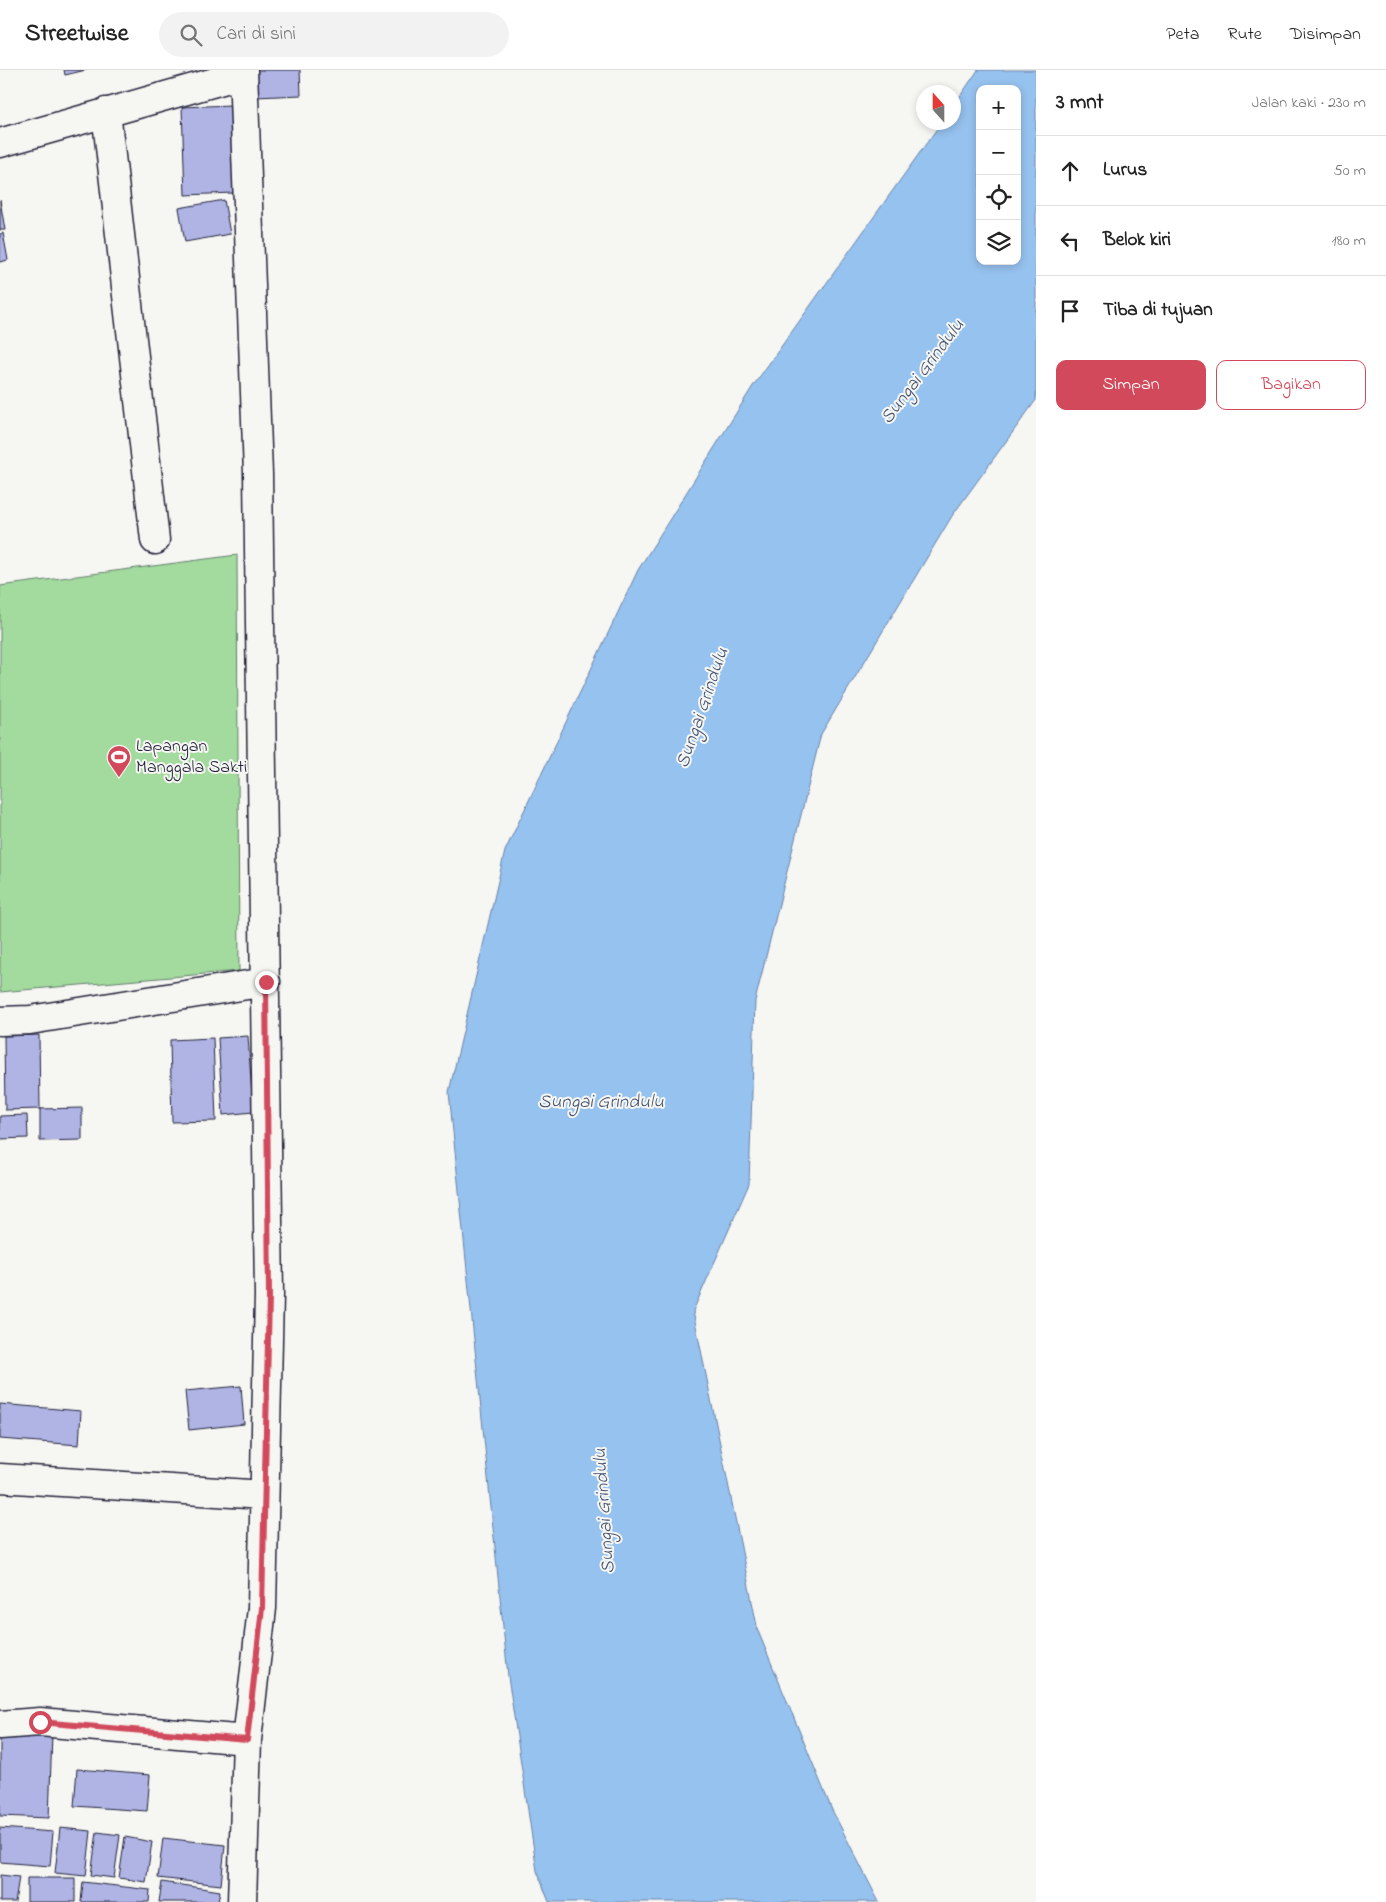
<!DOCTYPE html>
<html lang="id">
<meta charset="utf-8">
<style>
:root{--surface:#fff;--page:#f2f2f2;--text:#222;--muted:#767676;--line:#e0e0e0;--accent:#d1495b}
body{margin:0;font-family:"Indie Flower",sans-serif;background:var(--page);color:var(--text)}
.controls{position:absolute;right:15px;top:15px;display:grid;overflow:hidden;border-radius:10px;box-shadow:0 2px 8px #0003}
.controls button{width:45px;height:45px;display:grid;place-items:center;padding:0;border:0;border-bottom:1px solid var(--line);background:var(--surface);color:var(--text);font:25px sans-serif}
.compass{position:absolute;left:916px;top:15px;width:45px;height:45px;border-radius:50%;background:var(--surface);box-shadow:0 2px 8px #0003;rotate:339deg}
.stop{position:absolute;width:15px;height:15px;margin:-11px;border:4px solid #d1495b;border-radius:50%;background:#fff}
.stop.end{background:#d1495b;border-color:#fff;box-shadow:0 1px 5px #0008}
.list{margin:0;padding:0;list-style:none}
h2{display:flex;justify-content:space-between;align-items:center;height:65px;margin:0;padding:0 20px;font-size:21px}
h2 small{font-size:16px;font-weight:400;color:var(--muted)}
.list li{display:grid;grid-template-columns:32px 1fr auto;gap:15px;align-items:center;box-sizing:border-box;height:70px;padding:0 20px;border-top:1px solid var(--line)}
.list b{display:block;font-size:19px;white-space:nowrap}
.list em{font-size:16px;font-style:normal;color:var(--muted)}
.actions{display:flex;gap:10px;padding:15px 20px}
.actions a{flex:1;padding:11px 0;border:1px solid var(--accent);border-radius:10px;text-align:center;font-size:18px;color:var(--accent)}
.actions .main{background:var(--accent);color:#fff}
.icon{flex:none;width:28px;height:28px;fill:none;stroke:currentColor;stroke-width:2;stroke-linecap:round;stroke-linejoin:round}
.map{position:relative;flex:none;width:1036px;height:1832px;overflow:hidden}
header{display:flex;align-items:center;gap:30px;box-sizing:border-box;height:70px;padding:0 25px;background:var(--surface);border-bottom:1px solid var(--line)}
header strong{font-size:24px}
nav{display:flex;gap:28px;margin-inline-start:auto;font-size:18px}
.search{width:350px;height:45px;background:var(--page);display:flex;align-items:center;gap:12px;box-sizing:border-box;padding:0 18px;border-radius:28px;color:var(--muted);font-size:19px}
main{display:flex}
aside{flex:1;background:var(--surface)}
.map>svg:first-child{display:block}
.green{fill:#a3da9e;stroke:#627e6c}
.water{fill:#96c2ef;stroke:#6882a7;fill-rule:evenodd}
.building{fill:#afb4e5;stroke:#22223b}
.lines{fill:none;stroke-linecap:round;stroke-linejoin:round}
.minor-casing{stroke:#22223b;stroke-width:31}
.minor{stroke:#f6f6f2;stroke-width:28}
.route{stroke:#d1495b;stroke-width:6}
.labels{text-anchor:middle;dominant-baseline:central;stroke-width:4;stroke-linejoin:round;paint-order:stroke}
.poi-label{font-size:18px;fill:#22223b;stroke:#f6f6f2;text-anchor:start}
.water-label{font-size:19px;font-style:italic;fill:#455271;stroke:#f6f6f2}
</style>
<header>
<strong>Streetwise</strong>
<div class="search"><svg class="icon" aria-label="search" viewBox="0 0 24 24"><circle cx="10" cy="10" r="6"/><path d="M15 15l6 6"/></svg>Cari di sini</div>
<nav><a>Peta</a><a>Rute</a><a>Disimpan</a></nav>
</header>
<main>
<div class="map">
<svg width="1036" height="1832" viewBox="0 0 1036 1832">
<rect width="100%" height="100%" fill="#f6f6f2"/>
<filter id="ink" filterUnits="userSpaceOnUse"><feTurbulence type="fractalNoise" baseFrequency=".02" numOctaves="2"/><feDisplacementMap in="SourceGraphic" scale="10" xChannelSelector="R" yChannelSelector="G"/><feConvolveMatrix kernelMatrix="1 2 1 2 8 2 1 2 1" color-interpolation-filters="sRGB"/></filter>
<g filter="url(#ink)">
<path class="green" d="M237,485L239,901L0,922V516Z"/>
<path class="water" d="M978,0H1036V330L952,446L821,664L755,931L749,1114L693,1241L758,1561L832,1740L879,1832H549L537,1801L508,1606L449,1022L505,781L638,500L753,316L941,53L954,52V35ZM980,19H1017V191H980Z"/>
<path class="building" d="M64,0H86L65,5Z
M254,0H300L301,25L256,27Z
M231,35L233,123L185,125L182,37Z
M0,130L5,160H0Z
M224,130L230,164L185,172L179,138Z
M3,163L8,190L0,192V164Z
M39,965L40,1039L5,1040L4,966Z
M248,966L253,1042L223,1045L218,968Z
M213,968L216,1051L172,1052L170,970Z
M82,1038V1070L40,1071V1039Z
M27,1045L28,1068L0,1069V1046Z
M241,1316L244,1354L189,1360L185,1321Z
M0,1334L81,1341L79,1375L0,1369Z
M0,1662L52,1664L49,1748L0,1746Z
M77,1699L150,1705L147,1741L74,1736Z
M0,1758L53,1762L50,1796L0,1792Z
M60,1758L91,1761L86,1806L55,1803Z
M97,1762L120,1765L114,1808L91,1805Z
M125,1767L152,1772L146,1812L119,1808Z
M163,1768L225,1775L221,1815L158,1808Z
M0,1805L19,1807L15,1832H0Z
M27,1808H75V1832H27Z
M83,1812L150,1820L149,1832H81Z
M162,1812L220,1821L218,1832H159Z"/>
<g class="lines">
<g class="minor-casing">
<path id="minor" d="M106,42L155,470
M0,73L243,4
M0,951L30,950L266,912
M0,1408L264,1425
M0,1655L40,1652L247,1670
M242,1832L247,1670L262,1538L269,1225L258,404L243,0"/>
</g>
<use href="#minor" class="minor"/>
</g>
</g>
<g class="lines" filter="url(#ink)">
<path class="route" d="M40,1652L247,1670L262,1538L269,1226L266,912"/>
</g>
<defs>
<g id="stadium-pin" transform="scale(1.25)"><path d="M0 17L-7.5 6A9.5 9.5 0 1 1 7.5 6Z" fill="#d1495b" stroke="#f6f6f2"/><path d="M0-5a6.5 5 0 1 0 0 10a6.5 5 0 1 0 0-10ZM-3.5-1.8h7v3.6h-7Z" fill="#fff"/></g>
</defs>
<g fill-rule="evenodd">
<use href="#stadium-pin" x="119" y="687"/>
</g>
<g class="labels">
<g class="poi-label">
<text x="136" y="677">Lapangan<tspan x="136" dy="21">Manggala Sakti</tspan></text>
</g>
<g class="water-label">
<text transform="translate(923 302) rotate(-53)">Sungai Grindulu</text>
<text transform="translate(703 638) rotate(-71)">Sungai Grindulu</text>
<text x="601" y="1032">Sungai Grindulu</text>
<text transform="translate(605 1441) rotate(-94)">Sungai Grindulu</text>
</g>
</g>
</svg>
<div class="controls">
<button>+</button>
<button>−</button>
<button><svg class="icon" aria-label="locate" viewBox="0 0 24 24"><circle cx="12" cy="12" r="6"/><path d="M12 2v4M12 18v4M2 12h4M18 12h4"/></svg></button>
<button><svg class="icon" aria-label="layers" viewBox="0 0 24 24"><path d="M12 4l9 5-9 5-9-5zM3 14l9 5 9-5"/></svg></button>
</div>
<svg class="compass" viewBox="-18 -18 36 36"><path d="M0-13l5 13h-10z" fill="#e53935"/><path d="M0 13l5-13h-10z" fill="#767676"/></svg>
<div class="stop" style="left:40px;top:1652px"></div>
<div class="stop end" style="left:266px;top:912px"></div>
</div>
<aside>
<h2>3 mnt<small>Jalan kaki · 230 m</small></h2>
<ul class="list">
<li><svg class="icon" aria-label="ahead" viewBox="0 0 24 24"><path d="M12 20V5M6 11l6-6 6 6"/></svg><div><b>Lurus</b></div><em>50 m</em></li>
<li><svg class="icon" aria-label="left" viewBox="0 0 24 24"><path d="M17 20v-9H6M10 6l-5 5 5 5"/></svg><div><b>Belok kiri</b></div><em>180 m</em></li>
<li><svg class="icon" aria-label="arrive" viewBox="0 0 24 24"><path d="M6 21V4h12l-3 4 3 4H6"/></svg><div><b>Tiba di tujuan</b></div></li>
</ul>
<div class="actions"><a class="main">Simpan</a><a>Bagikan</a></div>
</aside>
</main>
